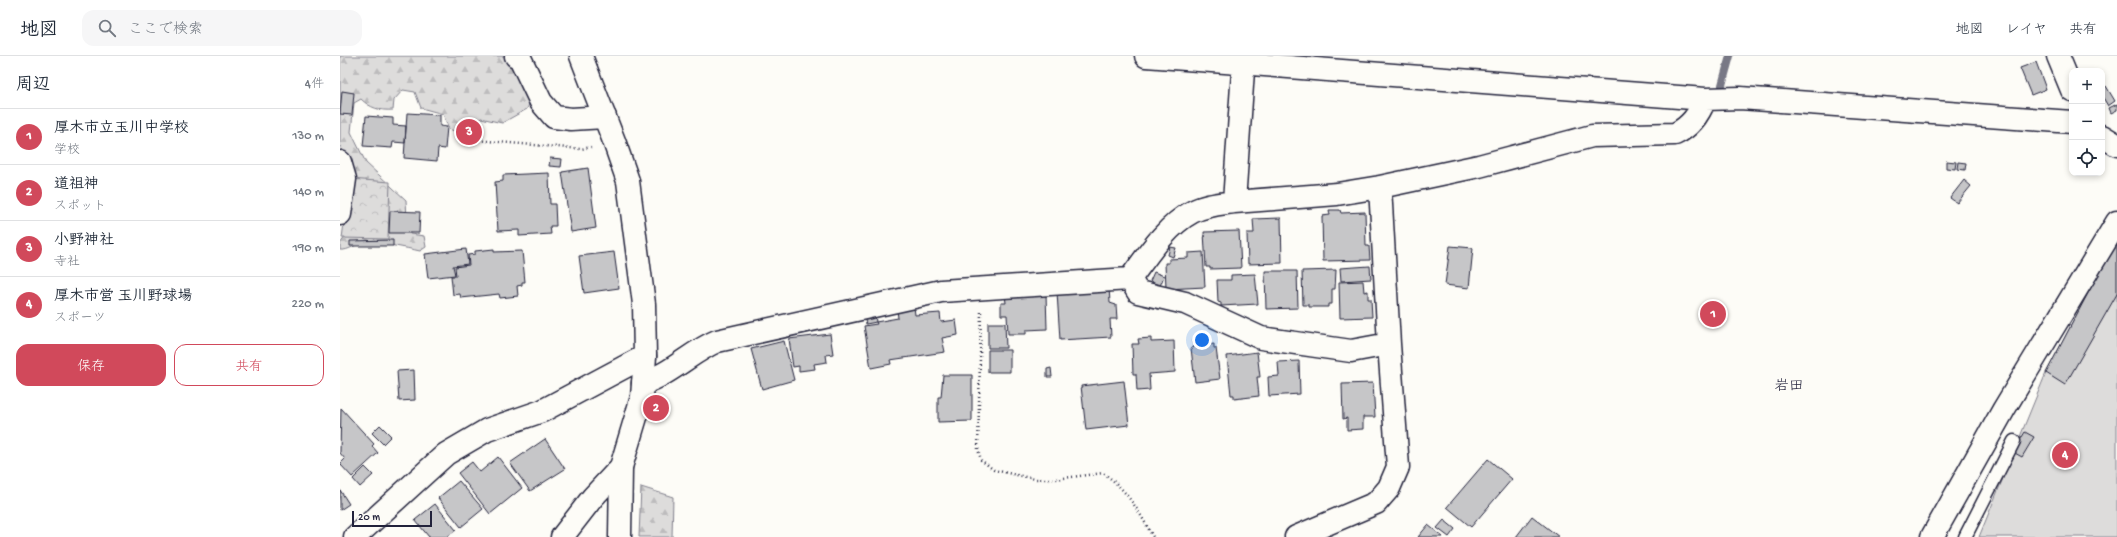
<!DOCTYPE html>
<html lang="ja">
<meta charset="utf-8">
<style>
:root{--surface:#fff;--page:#f6f6f7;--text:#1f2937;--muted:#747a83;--line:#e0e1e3;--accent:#d1495b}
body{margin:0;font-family:"Gochi Hand","Klee One",sans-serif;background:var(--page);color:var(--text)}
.controls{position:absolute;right:12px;top:12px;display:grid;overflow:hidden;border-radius:8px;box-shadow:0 2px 6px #0003}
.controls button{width:36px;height:36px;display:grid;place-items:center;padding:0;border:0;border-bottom:1px solid var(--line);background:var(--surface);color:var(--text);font:20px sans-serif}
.scale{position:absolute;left:12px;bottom:10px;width:80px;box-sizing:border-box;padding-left:4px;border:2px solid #22223b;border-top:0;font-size:11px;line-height:14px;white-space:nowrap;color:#22223b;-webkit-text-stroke:3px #fdfcf7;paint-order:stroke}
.you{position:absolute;left:862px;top:284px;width:14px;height:14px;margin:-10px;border:3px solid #fff;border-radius:50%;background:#1a73e8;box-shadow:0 0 0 6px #1a73e833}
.badge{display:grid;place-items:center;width:26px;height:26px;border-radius:50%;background:var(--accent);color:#fff;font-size:13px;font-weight:700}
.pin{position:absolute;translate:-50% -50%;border:2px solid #fff;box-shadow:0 1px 4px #0006}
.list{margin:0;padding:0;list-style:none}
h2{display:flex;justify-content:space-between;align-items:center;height:52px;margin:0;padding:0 16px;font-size:17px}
h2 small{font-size:13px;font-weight:400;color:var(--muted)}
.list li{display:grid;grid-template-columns:26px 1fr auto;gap:12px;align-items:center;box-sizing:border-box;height:56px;padding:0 16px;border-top:1px solid var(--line)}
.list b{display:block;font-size:15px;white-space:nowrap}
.list p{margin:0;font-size:13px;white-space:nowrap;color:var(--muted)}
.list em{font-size:13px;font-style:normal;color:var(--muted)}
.actions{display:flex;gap:8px;padding:12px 16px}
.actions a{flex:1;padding:9px 0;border:1px solid var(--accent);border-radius:12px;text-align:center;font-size:14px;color:var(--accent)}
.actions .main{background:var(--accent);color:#fff}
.icon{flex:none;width:22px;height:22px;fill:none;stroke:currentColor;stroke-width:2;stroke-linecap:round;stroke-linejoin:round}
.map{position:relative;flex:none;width:1777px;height:481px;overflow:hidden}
header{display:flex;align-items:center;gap:24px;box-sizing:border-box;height:56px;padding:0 20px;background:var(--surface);border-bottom:1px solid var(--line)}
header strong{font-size:19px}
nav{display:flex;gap:22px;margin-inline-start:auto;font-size:14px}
.search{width:280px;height:36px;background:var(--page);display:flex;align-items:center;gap:10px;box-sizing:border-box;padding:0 14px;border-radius:12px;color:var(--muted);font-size:15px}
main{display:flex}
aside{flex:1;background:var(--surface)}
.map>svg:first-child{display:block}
.grass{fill:#dddcdb;stroke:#807f8b}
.forest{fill:url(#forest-firs);stroke:#807f8b}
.park{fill:url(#park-crowns);stroke:#807f8b}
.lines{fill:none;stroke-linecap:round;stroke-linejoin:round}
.stream{stroke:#787885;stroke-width:8}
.building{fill:#c6c6c8;stroke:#22223b}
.service-casing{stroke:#22223b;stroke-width:15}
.minor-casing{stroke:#22223b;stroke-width:25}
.tertiary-casing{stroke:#22223b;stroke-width:25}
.path{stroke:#22223b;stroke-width:2.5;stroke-dasharray:1 3;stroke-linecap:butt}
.service{stroke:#fdfcf7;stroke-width:12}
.minor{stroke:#fdfcf7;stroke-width:22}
.tertiary{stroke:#fdfcf7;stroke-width:22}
.labels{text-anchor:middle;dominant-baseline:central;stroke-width:3;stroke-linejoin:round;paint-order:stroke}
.neighbourhood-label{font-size:15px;fill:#22223b;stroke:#fdfcf7}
</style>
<header>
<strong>地図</strong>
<div class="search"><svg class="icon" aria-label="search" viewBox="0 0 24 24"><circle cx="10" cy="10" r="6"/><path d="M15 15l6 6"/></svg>ここで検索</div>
<nav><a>地図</a><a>レイヤ</a><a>共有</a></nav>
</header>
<main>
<aside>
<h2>周辺<small>4件</small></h2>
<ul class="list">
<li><span class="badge">1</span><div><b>厚木市立玉川中学校</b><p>学校</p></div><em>130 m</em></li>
<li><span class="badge">2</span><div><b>道祖神</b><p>スポット</p></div><em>140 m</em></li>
<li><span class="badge">3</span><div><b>小野神社</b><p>寺社</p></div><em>190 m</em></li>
<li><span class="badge">4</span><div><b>厚木市営 玉川野球場</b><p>スポーツ</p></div><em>220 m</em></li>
</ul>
<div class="actions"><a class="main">保存</a><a>共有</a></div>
</aside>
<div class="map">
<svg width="1777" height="481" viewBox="0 0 1777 481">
<defs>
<pattern id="forest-firs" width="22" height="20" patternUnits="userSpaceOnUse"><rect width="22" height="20" fill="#dddcdb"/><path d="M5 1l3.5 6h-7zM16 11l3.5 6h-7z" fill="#bdbcbd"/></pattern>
<pattern id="park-crowns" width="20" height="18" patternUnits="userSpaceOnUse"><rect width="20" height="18" fill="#dddcdb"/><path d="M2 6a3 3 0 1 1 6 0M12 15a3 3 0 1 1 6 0" fill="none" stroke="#bdbcbd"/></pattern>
</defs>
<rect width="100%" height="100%" fill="#fdfcf7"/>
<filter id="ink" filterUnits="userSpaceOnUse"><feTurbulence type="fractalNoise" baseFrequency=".025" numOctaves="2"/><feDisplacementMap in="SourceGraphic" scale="8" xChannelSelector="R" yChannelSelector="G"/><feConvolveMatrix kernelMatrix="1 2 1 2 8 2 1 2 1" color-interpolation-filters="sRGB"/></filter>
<g filter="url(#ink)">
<path class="grass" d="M1777,182V481H1639L1706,317Z"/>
<path class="forest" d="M0,0H185L192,41L187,53L162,67L141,62L122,78L109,73L103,58L81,52L75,36L63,34L54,44L53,54C40,55 30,52 21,43L14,47L11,76L26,107L66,144L67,163L70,178L84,180L86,191L80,195C67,192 37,186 24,187C15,188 9,195 0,194V188L5,181L4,101L0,89Z
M301,431L333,441L332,481H299Z"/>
<path class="park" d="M10,123L50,126L48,183L2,182Z"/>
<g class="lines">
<path class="stream" d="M1382,29L1390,0"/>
</g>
<path class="building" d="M1696,6L1706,33L1691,39L1680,12Z
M1766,30L1775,45L1768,50L1762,40V32Z
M2,35L14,37L12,59L0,58Z
M1777,48V54L1771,57L1769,52Z
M67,57L100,59V70L107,71L105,93L98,92L97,105L64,102Z
M26,60L53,62V69L66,70L65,87L53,86L52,92L23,90Z
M210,102L222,103L221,111L209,110Z
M1606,105L1616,106L1615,113L1606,112Z
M1618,106L1626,107L1625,114L1617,113Z
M248,112L256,172L231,176L222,116Z
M209,117L210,148H215L216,170H210L211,178L179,180V174L158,175L155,126L163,125V119Z
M1624,124L1631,130L1617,147L1610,142Z
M989,154H1000L1001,157L1025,156L1026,190H1029L1030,204L983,205L982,160L990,159Z
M50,155L80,156L79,177H49Z
M941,162L942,207L908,208L907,177H914L913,163Z
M899,175L901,212L870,213V211H866L864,176Z
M1777,182V238L1725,329L1706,317Z
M53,184V190H10V185Z
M1110,190L1133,192L1129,232L1105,229Z
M830,191L836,192L833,201L828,199Z
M126,193L128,208L113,210L115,219L88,222L85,198Z
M154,193V196L182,195L185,226H182V229L177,230L178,240L160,242L159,238L121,242L120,238L113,239L111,220H116L115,211L129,209L128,199L135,198V195Z
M274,196L279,232L244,237L239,200Z
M863,196L865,231L826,233L825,207H829V203L848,202V197Z
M1030,210L1031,223L1001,225L1000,212Z
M996,214L995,233H992V248H988V251H969V249H963L962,215Z
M925,215H957L958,252L926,253Z
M814,216L824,220L820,230L810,225Z
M915,218L918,248L881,250V247L878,246L877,224H891V219Z
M1023,225L1024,236L1028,235V243H1031L1032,261L1000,262L999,226Z
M769,231L770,247L776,249L777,263H770L771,281L720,284L717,236Z
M706,238L707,273L686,274V278H668L667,259H661V247H666L665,239Z
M574,251L575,259L600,257L601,266L616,264L618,279L602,282L605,296L550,304L551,308L531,312L524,270L537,268L536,266L558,262L557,254Z
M535,259L536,266L526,268L524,261Z
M648,267H665L666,292H648Z
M490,278L493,298L486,299L487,306L474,308L475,313L459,315V310L453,311L449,283Z
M811,282V286L834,285L835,316L809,318L810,334L797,335L796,318H793L792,288H799L798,283Z
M865,282L866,289L874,288V292H876L880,323L855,326L851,292L854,291L853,284Z
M444,285L454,324L422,333L411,293Z
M648,294H670V316H648Z
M917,296L920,321H917L919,340L894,343V339H891L887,300Z
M959,305L960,338L929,340L928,321L939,320L938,306Z
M711,312L712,321H707V313Z
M74,314L75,344L59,345L57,315Z
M603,319H632V365L598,366V341H601Z
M784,325L789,369L746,374L741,330Z
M1033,327L1035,361H1023V373L1007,374V362L1003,363L1002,328Z
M1,352L34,388L32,390L38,397L12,421L0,408L5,403L0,397Z
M40,369L51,380L43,388L32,377Z
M1685,376L1694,381L1682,401L1673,396Z
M205,383L225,413L190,435L170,407Z
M158,401L182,432L150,458L118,417L132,406L140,416Z
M1148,403L1172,423L1131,471L1107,451Z
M25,411L33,419L20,431L13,423Z
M119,425L143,453L121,471L98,442Z
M0,434L9,448L0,454Z
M95,448L116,474L107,481H89L75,464Z
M1192,460L1219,481H1176Z
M1104,464L1115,473L1109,481L1097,472Z
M1088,469L1103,481H1078Z"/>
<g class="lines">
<g class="service-casing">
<path id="service" d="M1625,481L1674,385"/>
</g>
<g class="minor-casing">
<path id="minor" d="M176,0L180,2L201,46L214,61L231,63L265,61
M806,0L1365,43L1400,42L1732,66
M904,0L894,146C880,148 865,149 852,156C826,170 807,200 790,223L798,236L845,247L921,282L1011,295L1049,288L1058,411L1049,432L1036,447L956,481
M0,106L5,123L0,158
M1040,131L1049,288
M894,146L997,138L1040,131L1139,110L1252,80L1335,78C1350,71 1359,59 1365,43
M303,327C331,318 351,296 377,285L601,235L790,223
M15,481L106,398L147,374L202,355L305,300
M222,481L253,441L281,411
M1592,481L1664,353L1777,166"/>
</g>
<g class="tertiary-casing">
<path id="tertiary" d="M241,0L274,85L288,125L304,248L305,300L302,341L281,411L280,481
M1718,0L1732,34
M1762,80L1777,89"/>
</g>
<path class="path" d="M123,83L241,93L251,91
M641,256L638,393L641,404L654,414L695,423H716L763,417C786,432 800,457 813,481"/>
<use href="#service" class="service"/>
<use href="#minor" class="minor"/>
<use href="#tertiary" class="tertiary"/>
</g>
</g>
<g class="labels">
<g class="neighbourhood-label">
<text x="1449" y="331">岩田</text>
</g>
</g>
</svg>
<div class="controls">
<button>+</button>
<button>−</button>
<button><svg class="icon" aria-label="locate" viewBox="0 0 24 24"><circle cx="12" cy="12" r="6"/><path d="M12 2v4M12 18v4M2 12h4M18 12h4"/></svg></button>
</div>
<div class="scale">20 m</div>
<div class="you"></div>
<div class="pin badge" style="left:1373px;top:258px">1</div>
<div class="pin badge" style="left:316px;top:352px">2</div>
<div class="pin badge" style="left:129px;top:76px">3</div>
<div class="pin badge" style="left:1725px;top:399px">4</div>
</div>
</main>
